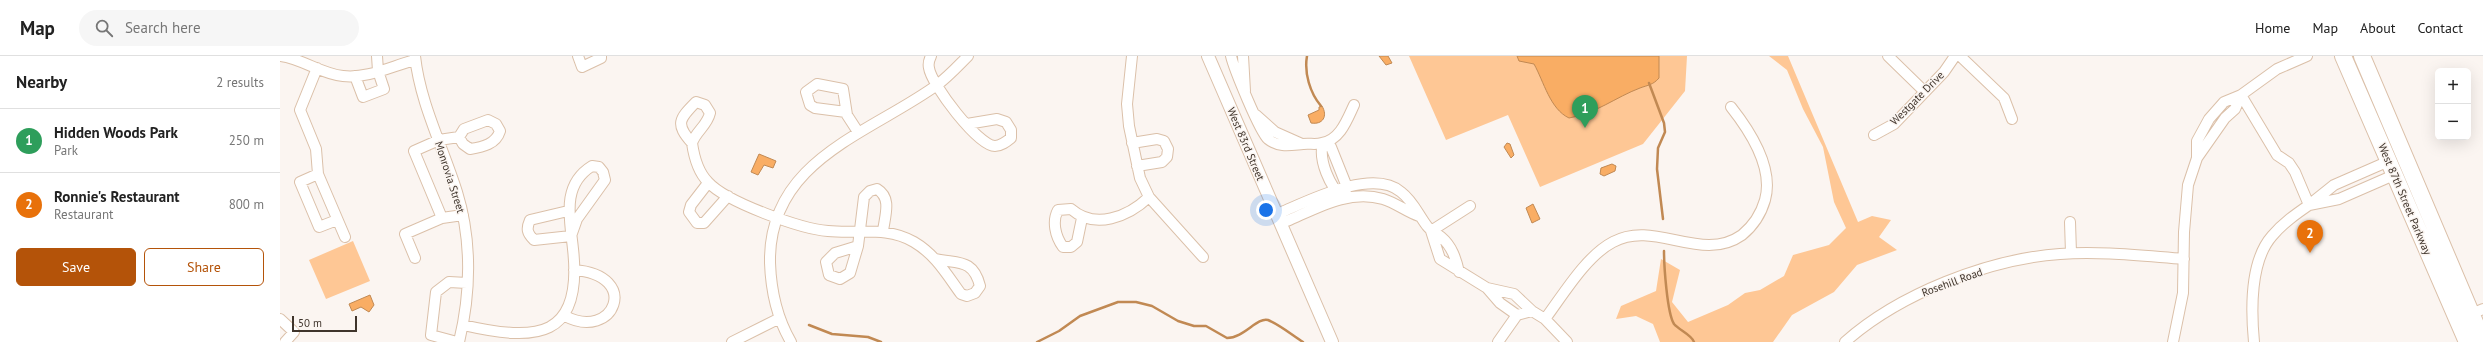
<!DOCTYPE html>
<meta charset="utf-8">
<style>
:root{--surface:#fff;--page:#f6f6f6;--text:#222;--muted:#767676;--line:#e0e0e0;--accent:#b45309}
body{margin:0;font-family:"PT Sans",sans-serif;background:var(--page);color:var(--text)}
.controls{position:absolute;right:12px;top:12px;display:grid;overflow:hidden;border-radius:6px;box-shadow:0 4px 16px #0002}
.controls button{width:36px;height:36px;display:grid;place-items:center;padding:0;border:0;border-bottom:1px solid var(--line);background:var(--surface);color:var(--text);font:20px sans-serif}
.scale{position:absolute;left:12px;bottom:10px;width:65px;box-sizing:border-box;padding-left:4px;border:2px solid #3f342b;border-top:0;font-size:11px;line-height:14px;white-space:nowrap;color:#3f342b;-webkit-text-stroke:3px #fbf5f1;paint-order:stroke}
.you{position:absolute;left:986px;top:154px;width:14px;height:14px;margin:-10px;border:3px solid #fff;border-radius:50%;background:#1a73e8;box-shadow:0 0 0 6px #1a73e833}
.badge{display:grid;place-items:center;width:26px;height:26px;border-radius:50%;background:var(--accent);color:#fff;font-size:13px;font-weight:700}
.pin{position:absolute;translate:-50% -33px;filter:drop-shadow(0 1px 2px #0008)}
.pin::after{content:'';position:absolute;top:21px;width:14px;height:12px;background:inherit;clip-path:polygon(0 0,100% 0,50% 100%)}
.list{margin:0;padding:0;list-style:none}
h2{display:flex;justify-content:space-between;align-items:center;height:52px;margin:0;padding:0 16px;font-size:17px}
h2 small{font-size:13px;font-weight:400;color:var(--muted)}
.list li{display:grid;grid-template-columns:26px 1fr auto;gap:12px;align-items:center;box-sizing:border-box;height:64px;padding:0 16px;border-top:1px solid var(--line)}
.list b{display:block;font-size:15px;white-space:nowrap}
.list p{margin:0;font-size:13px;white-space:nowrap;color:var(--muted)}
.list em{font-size:13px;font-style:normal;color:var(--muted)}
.actions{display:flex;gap:8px;padding:12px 16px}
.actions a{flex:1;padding:9px 0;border:1px solid var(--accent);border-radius:6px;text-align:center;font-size:14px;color:var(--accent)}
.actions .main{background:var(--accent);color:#fff}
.icon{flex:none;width:22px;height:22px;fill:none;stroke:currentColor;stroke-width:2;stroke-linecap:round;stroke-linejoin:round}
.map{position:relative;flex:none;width:2203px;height:286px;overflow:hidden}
header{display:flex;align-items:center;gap:24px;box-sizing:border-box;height:56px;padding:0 20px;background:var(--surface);border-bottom:1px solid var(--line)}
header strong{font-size:19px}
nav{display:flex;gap:22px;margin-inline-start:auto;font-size:14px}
.search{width:280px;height:36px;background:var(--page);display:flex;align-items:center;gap:10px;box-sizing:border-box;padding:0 14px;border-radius:22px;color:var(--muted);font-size:15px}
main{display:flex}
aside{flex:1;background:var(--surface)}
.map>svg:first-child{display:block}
.green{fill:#fec795}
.water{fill:#f9ad64;stroke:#c18953}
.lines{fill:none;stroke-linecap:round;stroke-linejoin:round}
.stream{stroke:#c18953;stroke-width:2.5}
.minor-casing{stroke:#dbc0a9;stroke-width:12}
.tertiary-casing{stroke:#dbc0a9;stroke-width:14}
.primary-casing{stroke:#dbc0a9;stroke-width:18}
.minor{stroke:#fff;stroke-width:10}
.tertiary{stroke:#fff;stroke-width:12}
.primary{stroke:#fff;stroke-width:16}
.labels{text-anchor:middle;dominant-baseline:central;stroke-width:3;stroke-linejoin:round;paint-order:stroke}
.street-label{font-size:11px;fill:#3f342b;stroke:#fbf5f1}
</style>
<header>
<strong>Map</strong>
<div class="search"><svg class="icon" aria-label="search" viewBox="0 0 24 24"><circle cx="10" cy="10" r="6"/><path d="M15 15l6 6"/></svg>Search here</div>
<nav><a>Home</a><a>Map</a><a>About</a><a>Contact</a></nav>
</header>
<main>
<aside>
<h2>Nearby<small>2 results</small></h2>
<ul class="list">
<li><span class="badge" style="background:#2e9e5b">1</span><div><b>Hidden Woods Park</b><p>Park</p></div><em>250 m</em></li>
<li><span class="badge" style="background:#e8710a">2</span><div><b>Ronnie's Restaurant</b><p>Restaurant</p></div><em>800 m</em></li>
</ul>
<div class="actions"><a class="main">Save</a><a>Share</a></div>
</aside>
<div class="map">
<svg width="2203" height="286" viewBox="0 0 2203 286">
<rect width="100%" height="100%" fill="#fbf5f1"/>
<path class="green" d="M1129,0H1407L1405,35L1363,88L1260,131L1228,59L1166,84Z
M1489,0H1508L1578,166L1592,160L1611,164L1599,181L1617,194L1577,209L1554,236L1512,259L1493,286H1380L1373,268L1356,260L1336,263L1341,250L1376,235L1381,203L1400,214L1392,246L1408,266L1448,249L1465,237L1480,234L1504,220L1513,199L1549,189L1566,172L1554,146L1543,91L1523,53L1507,14Z
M73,185L90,225L46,243L29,204Z"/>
<path class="water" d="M1099,0H1108L1112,7L1106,9Z
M1237,0H1379V22C1373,29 1368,29 1360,32C1336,41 1315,58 1289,62C1270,53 1264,26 1254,8L1239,5Z
M1042,50C1048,60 1043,69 1031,67L1028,59L1039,54V51Z
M1227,87L1230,88L1234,99L1231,102L1224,91Z
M479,98L496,105L493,112L484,109L478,119L471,116Z
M1332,108L1336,110L1335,115L1324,120L1320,118L1321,112Z
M1253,148L1260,163L1252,167L1246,152Z
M90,239L94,249L89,256L81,251L72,255L69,248Z"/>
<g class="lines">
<path class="stream" d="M1027,0C1024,17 1030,37 1041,50
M1369,27L1384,67L1385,76L1378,92L1377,113L1383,163
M1384,195C1384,209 1387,257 1394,268C1399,274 1412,279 1414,286
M529,269L552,278L588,281L601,286
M757,286L779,275L800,260L838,246H856L872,250L898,265L914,270H926L947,282C964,282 977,261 988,264C1000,269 1012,279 1023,286"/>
<g class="minor-casing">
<path id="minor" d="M1,0C23,3 41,18 63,20C87,23 112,10 135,4
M135,0C140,47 163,91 177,136C192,184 191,237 179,286
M298,0L302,11L321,2V0
M651,0C649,4 648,8 649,12C651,28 698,90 715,90C721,90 726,86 731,82V74L726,66L717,63L687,68
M852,0L847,48L849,70L860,122L869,141L923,201
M951,0C954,13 980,76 988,83C999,92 1011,89 1023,88C1029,87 1036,89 1042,87C1060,84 1067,64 1074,49
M963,0L965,35
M1608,0L1645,36
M1680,0L1724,42L1732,63
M37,12L20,54L36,93L38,118L65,181
M75,20L83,41L104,33L98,15L97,0
M1961,39L1997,99L2009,107L2015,116L2029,149C2016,158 2003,167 1992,180C1970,205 1971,255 1974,286
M416,46L425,49L430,57C427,70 416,75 412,87C395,68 399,63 416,46Z
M566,56L535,52L530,49L526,36L537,28L563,33L567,59L578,76
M976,59L995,76L1022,88
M1594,79L1614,68L1664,16L1675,0
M179,81L183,88L190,93C203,91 216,88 220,75L216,68L208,64L184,73L179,81L159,84L134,95L162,162L183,159
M412,87C414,101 418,116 428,126C446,146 521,173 548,175C578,178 607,170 634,186C656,199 667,219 681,238L687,240L695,237L700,230C693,202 677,208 656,203
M852,87L877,83L884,85L888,93L887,101L882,106L857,110
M1043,87L1051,91L1067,131L1063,142C1050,131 1038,104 1043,87Z
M1917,102V85L1929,63L1944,46L1961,39L1997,13L2027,0
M2109,105L2054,129L2029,149L2059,143L2114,119
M38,118L20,126L39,171L57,164
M428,127L411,149L409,156L417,167H424L448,140
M288,155L250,164C246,173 247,177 254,184L291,180
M1139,160C1127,156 1116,147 1103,143C1069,133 1037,152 1007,165L1000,163L1002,156C1030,144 1093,112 1121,136C1133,145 1138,158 1147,170C1151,175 1156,177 1161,181C1172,190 1176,203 1179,216
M802,162L797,186L791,191H783C775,180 772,165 778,154L791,153C815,174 848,161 869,141
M1790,166L1791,197
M1151,175L1160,203L1207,232L1220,247L1237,259
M1151,175L1190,150
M578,190L584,141L590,135L597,133C612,142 605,159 603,175
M578,190L570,217L560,223L549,219L546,206L555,197Z
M135,202L125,178L162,162
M1207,232L1234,238L1252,255
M1237,259L1252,255L1265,263L1287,286
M285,260C334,286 362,219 294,214
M2186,260L2203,253
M0,263L14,276L5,286
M1265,263C1283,239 1306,200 1333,186C1375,163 1421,208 1462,179C1473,170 1481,158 1485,144C1494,112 1470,75 1451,51
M183,269C257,286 303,283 293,193C290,163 281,129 312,110L319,111L323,116L325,124L297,163L291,180
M177,286L151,279L156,236L169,226L187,227
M452,286L500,262
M511,286C497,262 491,235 490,207C488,104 589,78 657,29C668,21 678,10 688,0
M1218,286L1237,259
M1565,286C1619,238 1708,203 1780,198C1821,195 1863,200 1904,203
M1893,286L1903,237L1904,176L1908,129L1917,102L1945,62L1955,53L1961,39"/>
</g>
<g class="tertiary-casing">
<path id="tertiary" d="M928,0L1052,286"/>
</g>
<g class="primary-casing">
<path id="primary" d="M2063,0L2187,286
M2082,0L2203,285"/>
</g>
<use href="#minor" class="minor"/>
<use href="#tertiary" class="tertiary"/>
<use href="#primary" class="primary"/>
</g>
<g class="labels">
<g class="street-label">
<text transform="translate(1637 42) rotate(-45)">Westgate Drive</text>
<text transform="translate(966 88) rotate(67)">West 83rd Street</text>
<text transform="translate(170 121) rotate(72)">Monrovia Street</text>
<text transform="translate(2125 143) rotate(67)">West 87th Street Parkway</text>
<text transform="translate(1672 226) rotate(-20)">Rosehill Road</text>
</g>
</g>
</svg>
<div class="controls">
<button>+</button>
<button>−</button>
</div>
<div class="scale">50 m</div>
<div class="you"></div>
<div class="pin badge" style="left:1305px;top:72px;background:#2e9e5b">1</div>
<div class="pin badge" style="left:2030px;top:197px;background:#e8710a">2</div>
</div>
</main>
